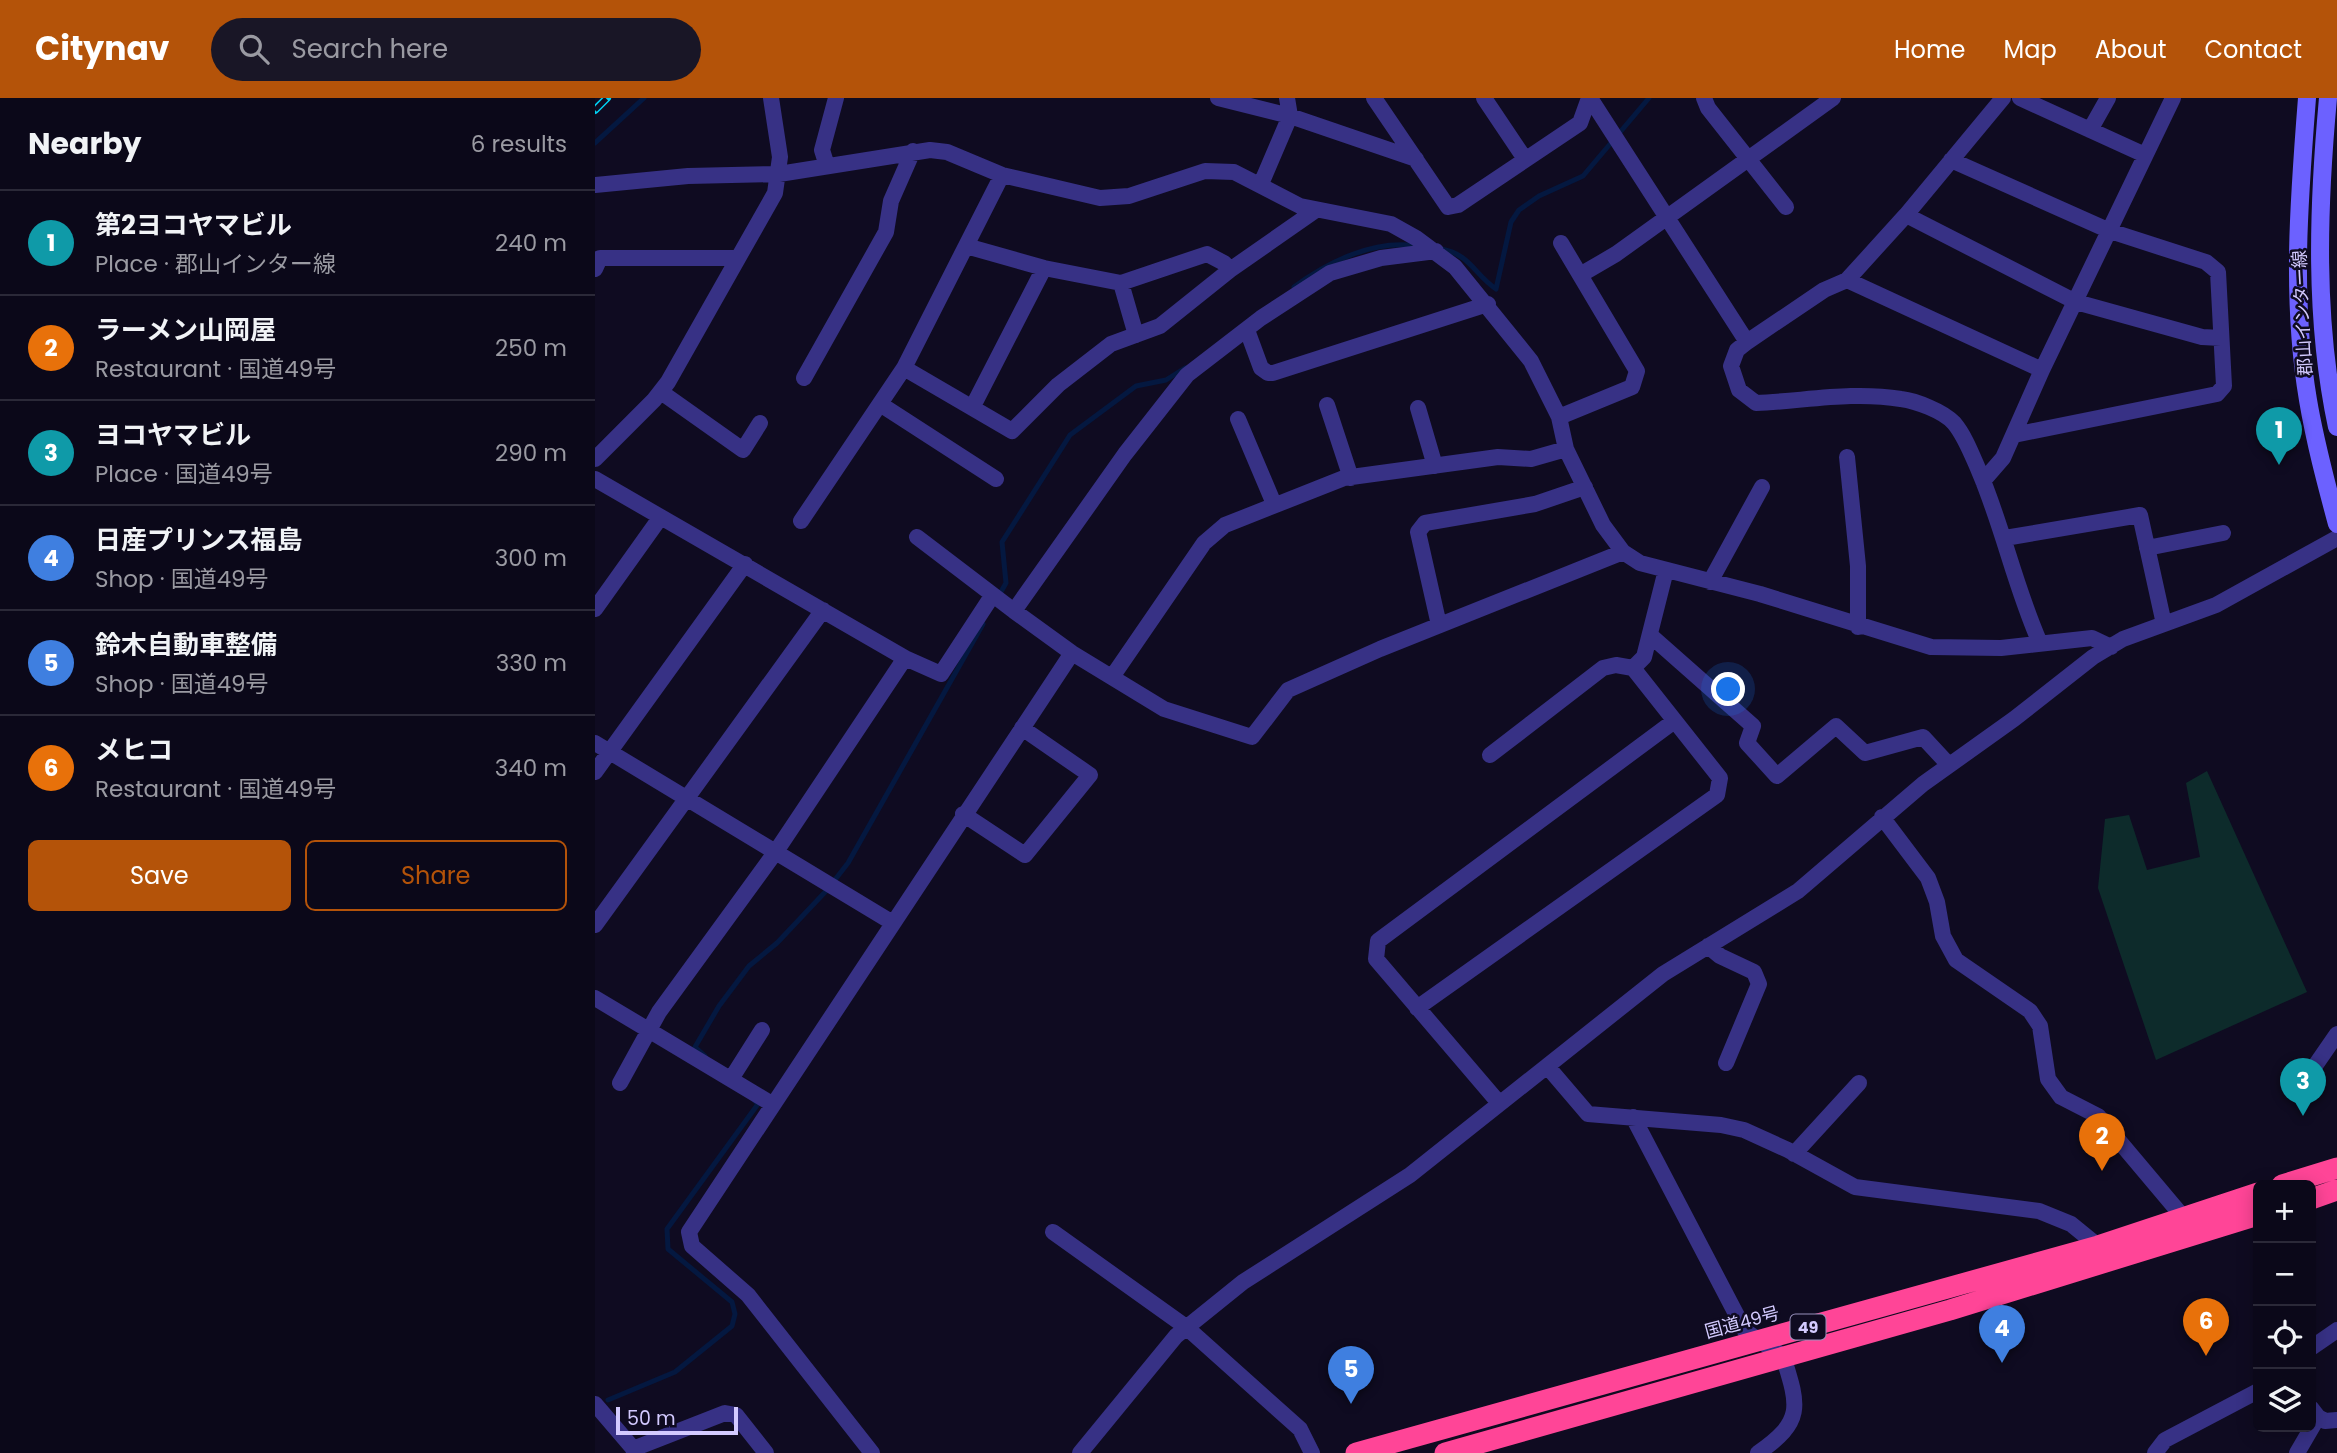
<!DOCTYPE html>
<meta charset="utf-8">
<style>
:root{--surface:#0b0819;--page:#191626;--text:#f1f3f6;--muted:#9a9aa2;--line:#2b2938;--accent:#b45309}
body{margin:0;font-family:Poppins,"Noto Sans JP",sans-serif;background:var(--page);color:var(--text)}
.controls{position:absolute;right:21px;bottom:21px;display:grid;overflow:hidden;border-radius:10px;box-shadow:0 4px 18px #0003}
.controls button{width:63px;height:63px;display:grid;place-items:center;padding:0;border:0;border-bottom:2px solid var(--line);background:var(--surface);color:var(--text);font:35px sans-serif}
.scale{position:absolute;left:21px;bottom:18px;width:122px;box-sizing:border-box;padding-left:7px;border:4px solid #d3caff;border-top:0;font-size:19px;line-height:24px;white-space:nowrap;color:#d3caff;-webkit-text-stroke:5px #0f0b21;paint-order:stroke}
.you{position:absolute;left:1134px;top:592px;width:24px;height:24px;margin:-18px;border:5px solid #fff;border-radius:50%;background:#1a73e8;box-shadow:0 0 0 10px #1a73e833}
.badge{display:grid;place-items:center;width:46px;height:46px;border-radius:50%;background:var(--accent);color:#fff;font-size:23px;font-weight:700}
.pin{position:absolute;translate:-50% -58px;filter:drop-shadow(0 2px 4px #0008)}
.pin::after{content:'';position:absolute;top:37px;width:24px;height:21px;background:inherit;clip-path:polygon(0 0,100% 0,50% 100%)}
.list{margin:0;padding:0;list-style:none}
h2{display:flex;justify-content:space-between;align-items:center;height:91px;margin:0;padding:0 28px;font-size:30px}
h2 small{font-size:23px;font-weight:400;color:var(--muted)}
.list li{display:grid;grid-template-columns:46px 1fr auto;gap:21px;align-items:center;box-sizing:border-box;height:105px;padding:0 28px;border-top:2px solid var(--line)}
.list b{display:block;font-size:26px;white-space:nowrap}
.list p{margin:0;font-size:23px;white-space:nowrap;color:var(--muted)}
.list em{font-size:23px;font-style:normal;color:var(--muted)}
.actions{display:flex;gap:14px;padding:21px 28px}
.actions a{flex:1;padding:16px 0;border:2px solid var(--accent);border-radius:10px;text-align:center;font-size:24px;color:var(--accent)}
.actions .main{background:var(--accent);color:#fff}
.icon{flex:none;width:38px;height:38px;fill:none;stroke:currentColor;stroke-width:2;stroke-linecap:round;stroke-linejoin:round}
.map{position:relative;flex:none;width:1742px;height:1355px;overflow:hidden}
header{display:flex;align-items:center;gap:42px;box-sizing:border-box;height:98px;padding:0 35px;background:var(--accent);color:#fff}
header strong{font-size:33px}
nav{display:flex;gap:38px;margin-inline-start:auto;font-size:24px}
.search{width:490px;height:63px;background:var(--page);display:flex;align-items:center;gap:18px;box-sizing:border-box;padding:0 24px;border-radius:38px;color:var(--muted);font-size:26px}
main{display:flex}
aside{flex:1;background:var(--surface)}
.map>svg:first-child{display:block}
.green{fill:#0d2b2b}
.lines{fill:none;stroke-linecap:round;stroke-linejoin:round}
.stream{stroke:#041840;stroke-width:5}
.street{stroke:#373185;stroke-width:16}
.secondary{stroke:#6c61ff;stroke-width:18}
.highway{stroke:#ff4597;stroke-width:21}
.rail-casing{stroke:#00d3f5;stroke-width:8}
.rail{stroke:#0f0b21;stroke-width:5;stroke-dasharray:16;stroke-linecap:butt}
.labels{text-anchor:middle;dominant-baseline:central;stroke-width:5;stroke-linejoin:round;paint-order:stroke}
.shield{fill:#0f0b21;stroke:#9891bc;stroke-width:2}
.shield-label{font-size:16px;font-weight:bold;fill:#d3caff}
.street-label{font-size:18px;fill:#d3caff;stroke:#0f0b21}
</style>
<header>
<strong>Citynav</strong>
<div class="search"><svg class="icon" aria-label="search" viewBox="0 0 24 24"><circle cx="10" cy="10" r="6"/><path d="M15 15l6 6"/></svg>Search here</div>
<nav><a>Home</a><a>Map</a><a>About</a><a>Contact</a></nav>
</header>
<main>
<aside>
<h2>Nearby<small>6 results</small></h2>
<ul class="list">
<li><span class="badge" style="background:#0f9aa8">1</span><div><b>第2ヨコヤマビル</b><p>Place · 郡山インター線</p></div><em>240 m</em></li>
<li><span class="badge" style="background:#e8710a">2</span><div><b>ラーメン山岡屋</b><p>Restaurant · 国道49号</p></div><em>250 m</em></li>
<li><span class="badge" style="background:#0f9aa8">3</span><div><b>ヨコヤマビル</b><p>Place · 国道49号</p></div><em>290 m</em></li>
<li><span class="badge" style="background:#3f7fe0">4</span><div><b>日産プリンス福島</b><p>Shop · 国道49号</p></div><em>300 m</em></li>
<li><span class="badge" style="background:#3f7fe0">5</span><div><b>鈴木自動車整備</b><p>Shop · 国道49号</p></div><em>330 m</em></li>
<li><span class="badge" style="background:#e8710a">6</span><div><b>メヒコ</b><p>Restaurant · 国道49号</p></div><em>340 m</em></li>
</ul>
<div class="actions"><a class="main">Save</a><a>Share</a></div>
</aside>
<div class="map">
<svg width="1742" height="1355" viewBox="0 0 1742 1355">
<rect width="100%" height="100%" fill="#0f0b21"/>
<path class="green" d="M1612,673L1712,894L1561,962L1503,790L1510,721L1534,717L1552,772L1605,759L1591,685Z"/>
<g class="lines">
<path class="stream" d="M0,45L49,0
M846,151C875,156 879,176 901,191L916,124L924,112L944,98L988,78L1054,0
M699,189C733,164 779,141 822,148
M403,499L411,485L407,444L475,337L541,288L571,282L590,270
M110,958L100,949L124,908L154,868L182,845L232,792L253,765L388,526
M13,1302L80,1274L137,1228L140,1216L137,1204L73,1151L72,1131L163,1006L159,1002"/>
<path class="street" d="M623,0L695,18L821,61
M779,0L853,109L863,107L985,25L994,0
M889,0L930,61
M995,0L1152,244
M1109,0L1113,10L1191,109
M1408,0L1311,117L1252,182L1229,192L1152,244L1142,252L1136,268L1144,292L1161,305C1210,303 1257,293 1306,301C1321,303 1348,313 1359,325C1370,338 1377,357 1384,373C1408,429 1420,489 1445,545
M1425,0L1550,57
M1495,32L1513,0
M1356,62L1515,133L1611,164L1623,174L1629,288L1622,296L1419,337
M232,68L227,52L241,0
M407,77L309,270L417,333L463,287L516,246L565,228L635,172L721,112
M666,86L695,18L692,0
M0,87L93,78L184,76L335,52L352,54L407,77L505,100L534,98L610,73L639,74L705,108L796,126L821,140L860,169L936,263L964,319L971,351L1008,427L1028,454L1045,465L1165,496L1336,549L1406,550L1497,540L1516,549
M1311,117L1481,204L1607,239L1626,240
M371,148L449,170L526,185L541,237
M841,153L786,160L735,175L666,220L592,277L530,356L419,513L477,555L569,611L657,639L693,592L785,551L1028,454
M0,171L5,160H143
M985,177L1021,156L1238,0
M1252,182L1447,272
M526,185L612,156L629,165L635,172
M652,232L666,270L673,275H678L893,206
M209,280L291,134L296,103L318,53
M66,294L148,352L165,325
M285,306L401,381
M732,307L756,380
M377,310L449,170
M823,310L840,368
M964,319L1037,289L1042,273L966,145
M643,321L679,406
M1252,359L1263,468V529
M0,361L59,302L73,284L180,95L185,59L176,0
M0,381L310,560L182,752L64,914L25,985
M1388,383L1408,360L1447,272L1578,0
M206,423L309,270
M322,439L419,513
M1410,440L1545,417L1569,526
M1552,450L1628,435
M1115,484L1167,389
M0,511L65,420
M844,527L823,434L830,425L940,406L990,389
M1055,537L1158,628L1152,645L1182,678L1241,628L1270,655L1328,639L1353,666
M310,560L346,576L397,498
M517,579L609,445L630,427L749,380L903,359L936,361L971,351
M0,645L298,825
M895,657L1008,570L1021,567L1038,570
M0,674L150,466
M368,716L430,757L495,677L427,630
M1287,719L1333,780L1342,804L1348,838L1361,862L1435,913L1445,928L1453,981L1466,999L1503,1018L1588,1119
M0,827L228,512
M1113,848L1125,858L1159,874L1164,886L1131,965
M0,900L177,1006
M822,910L1122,697L1125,680L1038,570L1049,559L1071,472
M952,968L993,1016L1126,1027L1149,1032L1193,1052L1260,1089L1444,1113L1476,1126L1503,1148
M1713,978L1742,936
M136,981L167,932
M904,1005L781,861L783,843L1078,624
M1038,1019L1150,1233L1188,1258C1204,1309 1209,1323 1163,1355
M1199,1056L1264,985
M458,1134L591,1229L705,1331L717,1355
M1716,1250L1742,1232
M0,1306L42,1355
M1723,1319L1730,1323L1742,1322
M38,1351L130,1315L141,1317L171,1355
M277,1355L153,1197L97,1148L94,1134L477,555
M485,1355L581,1238L648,1184L815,1077L1068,876L1203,793L1328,686L1419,621L1498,559L1528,541L1621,507L1742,440
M1560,1355L1570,1342L1663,1293
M1702,1355L1723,1319L1716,1310"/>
<path class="secondary" d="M1712,0C1704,101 1696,202 1713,302C1720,344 1731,385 1742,426
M1733,0C1723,109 1719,221 1742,329"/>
<path class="highway" d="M1687,1087L1742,1070
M1716,1101L1742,1092
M761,1355L1503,1148L1663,1095
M850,1355L1355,1212L1663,1117"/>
<g class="rail-casing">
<path id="rail" d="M0,12L12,0"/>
</g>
<use href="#rail" class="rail"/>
</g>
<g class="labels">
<rect class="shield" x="1195.5" y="1216.5" width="35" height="25" rx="5"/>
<g class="shield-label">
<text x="1213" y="1229">49</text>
</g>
<g class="street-label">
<text transform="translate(1707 215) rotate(-93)">郡山インター線</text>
<text transform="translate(1147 1224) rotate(-15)">国道49号</text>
</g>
</g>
</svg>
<div class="controls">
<button>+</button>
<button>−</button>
<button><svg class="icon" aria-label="locate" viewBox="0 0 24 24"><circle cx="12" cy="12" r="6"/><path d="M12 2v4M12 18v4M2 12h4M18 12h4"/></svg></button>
<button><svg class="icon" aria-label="layers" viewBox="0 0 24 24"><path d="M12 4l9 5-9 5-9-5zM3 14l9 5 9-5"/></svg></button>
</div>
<div class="scale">50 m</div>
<div class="you"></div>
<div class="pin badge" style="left:1684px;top:367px;background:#0f9aa8">1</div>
<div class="pin badge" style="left:1507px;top:1073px;background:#e8710a">2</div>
<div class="pin badge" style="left:1708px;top:1018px;background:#0f9aa8">3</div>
<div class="pin badge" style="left:1407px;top:1265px;background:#3f7fe0">4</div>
<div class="pin badge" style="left:756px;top:1306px;background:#3f7fe0">5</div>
<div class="pin badge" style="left:1611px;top:1258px;background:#e8710a">6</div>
</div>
</main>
